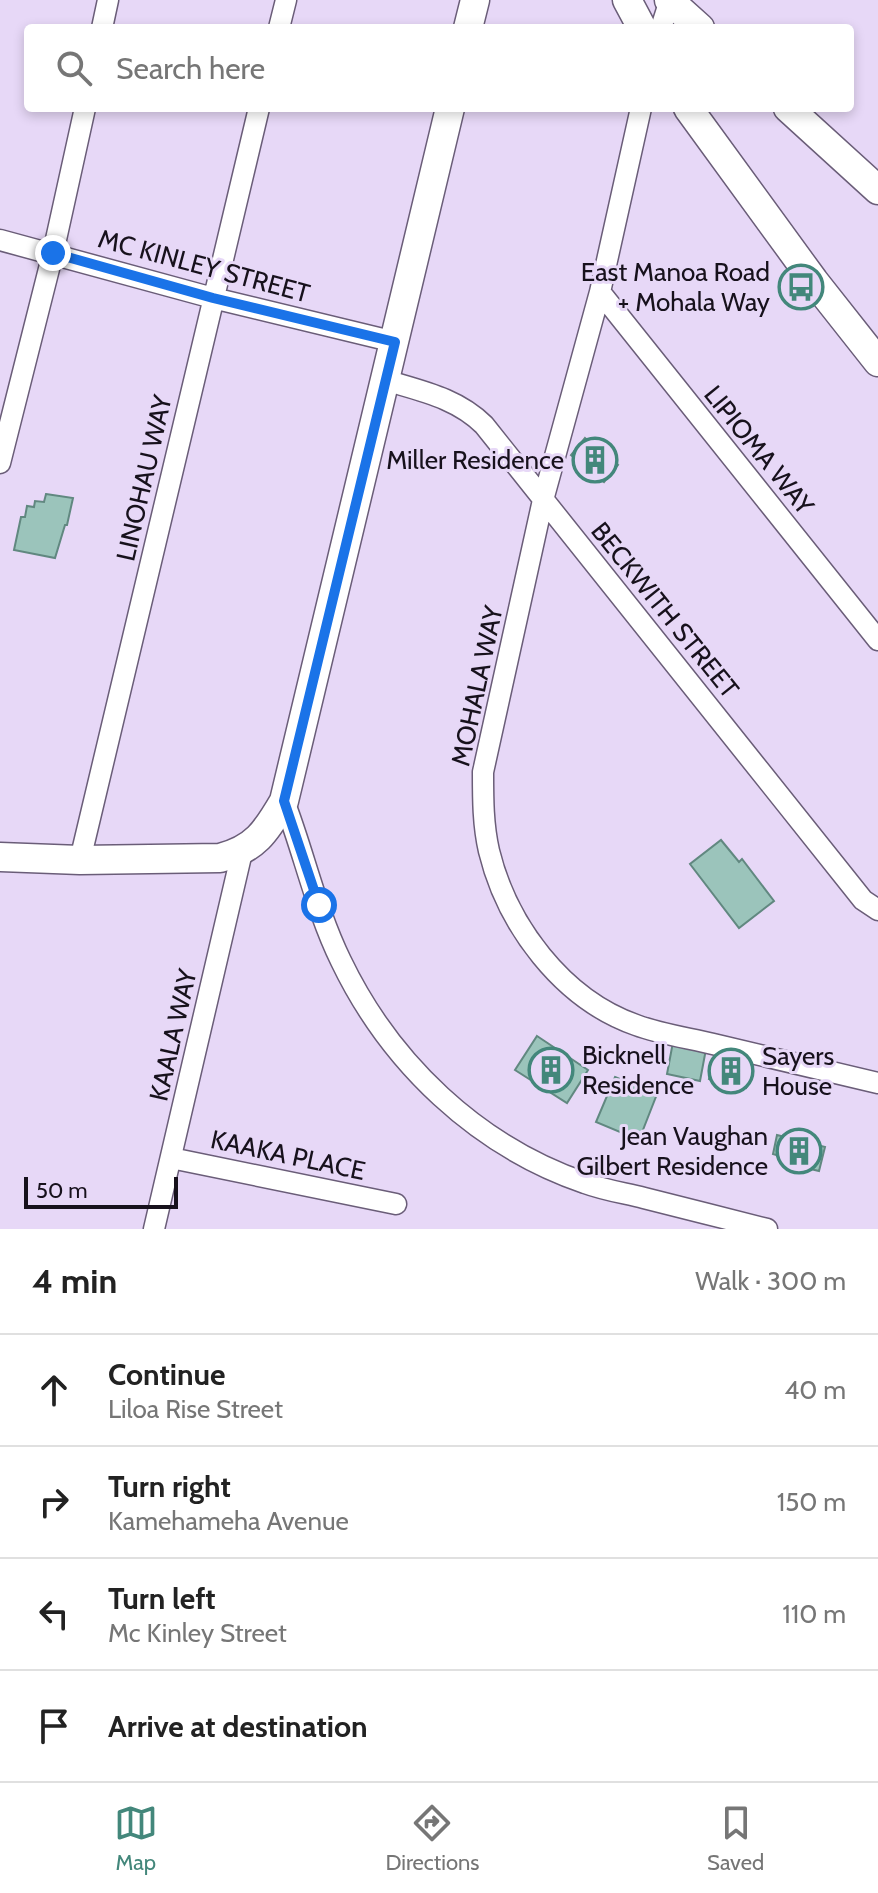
<!DOCTYPE html>
<meta charset="utf-8">
<style>
:root{--surface:#fff;--page:#f6f6f6;--text:#222;--muted:#767676;--line:#e0e0e0;--accent:#43877b}
body{margin:0;font-family:Cabin,sans-serif;background:var(--page);color:var(--text)}
.scale{position:absolute;left:24px;bottom:20px;width:154px;box-sizing:border-box;padding-left:8px;border:4px solid #17111c;border-top:0;font-size:22px;line-height:28px;white-space:nowrap;color:#17111c;-webkit-text-stroke:6px #e7d8f7;paint-order:stroke}
.stop{position:absolute;width:24px;height:24px;margin:-18px;border:6px solid #1a73e8;border-radius:50%;background:#fff}
.stop.end{background:#1a73e8;border-color:#fff;box-shadow:0 2px 8px #0008}
.list{margin:0;padding:0;list-style:none}
h2{display:flex;justify-content:space-between;align-items:center;height:104px;margin:0;padding:0 32px;font-size:34px}
h2 small{font-size:26px;font-weight:400;color:var(--muted)}
.list li{display:grid;grid-template-columns:52px 1fr auto;gap:24px;align-items:center;box-sizing:border-box;height:112px;padding:0 32px;border-top:2px solid var(--line)}
.list b{display:block;font-size:30px;white-space:nowrap}
.list p{margin:0;font-size:26px;white-space:nowrap;color:var(--muted)}
.list em{font-size:26px;font-style:normal;color:var(--muted)}
.icon{flex:none;width:44px;height:44px;fill:none;stroke:currentColor;stroke-width:2;stroke-linecap:round;stroke-linejoin:round}
.map{position:relative;flex:none;width:878px;height:1229px;overflow:hidden}
.search{position:absolute;background:var(--surface);box-shadow:0 4px 12px #0003;left:24px;right:24px;top:24px;height:88px;display:flex;align-items:center;gap:20px;box-sizing:border-box;padding:0 28px;border-radius:8px;color:var(--muted);font-size:30px}
.sheet{height:552px;background:var(--surface)}
nav{display:flex;justify-content:space-around;align-items:center;box-sizing:border-box;height:112px;border-top:2px solid var(--line);background:var(--surface);font-size:22px;color:var(--muted)}
nav a{display:grid;justify-items:center;gap:4px}
nav .on{color:var(--accent)}
.map>svg:first-child{display:block}
.building{fill:#9bc4bb;stroke:#618880;stroke-width:2}
.lines{fill:none;stroke-linecap:round;stroke-linejoin:round}
.street-casing{stroke:#6a5d78;stroke-width:23}
.secondary-casing{stroke:#6a5d78;stroke-width:31}
.street{stroke:#fff;stroke-width:20}
.secondary{stroke:#fff;stroke-width:28}
.route{stroke:#1a73e8;stroke-width:10}
.labels{text-anchor:middle;dominant-baseline:central;stroke-width:6;stroke-linejoin:round;paint-order:stroke}
.street-label{font-size:26px;fill:#17111c;stroke:#e7d8f7}
.poi-label{font-size:26px;fill:#17111c;stroke:#e7d8f7;text-anchor:end}
</style>
<div class="map">
<svg width="878" height="1229" viewBox="0 0 878 1229">
<rect width="100%" height="100%" fill="#e7d8f7"/>
<path class="building" d="M585,438L618,465L604,482L571,455Z
M46,494L73,498L67,525H65L55,558L14,550L21,517H25L27,506L34,507L35,501L44,502Z
M721,840L739,862L742,859L774,901L739,928L690,864Z
M537,1036L588,1070L567,1103L515,1070Z
M673,1042L706,1049L700,1081L667,1074Z
M715,1054L752,1063L746,1088L709,1079Z
M615,1077L657,1094L639,1140L596,1122Z
M777,1135L825,1147L819,1171L785,1163L787,1158L773,1154Z"/>
<g class="lines">
<g class="street-casing">
<path id="street" d="M102,28L108,0
M279,28L286,0
M661,28L670,0
M641,108L600,292L543,500L483,772C483,799 483,825 489,851C507,925 562,999 636,1025C660,1034 688,1038 713,1044C768,1057 823,1070 878,1083
M0,240L213,298L395,342
M600,292L878,640
M385,380C421,391 457,398 484,425L863,900L878,910
M0,463L53,253L85,108
M284,801C304,853 316,910 341,961C390,1063 477,1146 585,1183C604,1190 624,1193 644,1198C685,1208 726,1219 767,1229
M80,860L259,108
M171,1158L396,1204
M154,1229L242,852"/>
</g>
<g class="secondary-casing">
<path id="secondary" d="M627,0L642,28
M669,0L700,28
M468,28L475,0
M688,108L814,281L878,362
M788,108L878,190
M0,857L80,860L220,858C255,849 266,832 284,801L450,108"/>
</g>
<use href="#street" class="street"/>
<use href="#secondary" class="secondary"/>
</g>
<g class="lines">
<path class="route" d="M53,253L213,298L395,342L284,801L319,905"/>
</g>
<defs>
<g id="bus-ring" transform="scale(2.3)"><circle r="9.5" fill="#e7d8f7" stroke="#43877b" stroke-width="1.5"/><path d="M-5-6H5V4H4V6H2V4H-2V6H-4V4H-5ZM-3.5-4V0h7V-4ZM-3.5 1.2v1.5H-2V1.2ZM2 1.2v1.5H3.5V1.2Z" fill="#43877b"/></g>
<g id="building-ring" transform="scale(2.3)"><circle r="9.5" fill="#e7d8f7" stroke="#43877b" stroke-width="1.5"/><path d="M-4-6H4V6H1V3H-1V6H-4ZM-2.5-4.3h1.7v1.8h-1.7ZM.8-4.3h1.7v1.8H.8ZM-2.5-1h1.7V.8h-1.7ZM.8-1h1.7V.8H.8Z" fill="#43877b"/></g>
</defs>
<g fill-rule="evenodd">
<use href="#bus-ring" x="801" y="287"/>
<use href="#building-ring" x="595" y="460"/>
<use href="#building-ring" x="551" y="1070"/>
<use href="#building-ring" x="731" y="1071"/>
<use href="#building-ring" x="799" y="1151"/>
</g>
<g class="labels">
<g class="street-label">
<text transform="translate(204 266) rotate(15)">MC KINLEY STREET</text>
<text transform="translate(759 450) rotate(51)">LIPIOMA WAY</text>
<text transform="translate(144 478) rotate(-77)">LINOHAU WAY</text>
<text transform="translate(665 610) rotate(51)">BECKWITH STREET</text>
<text transform="translate(477 686) rotate(-78)">MOHALA WAY</text>
<text transform="translate(173 1035) rotate(-77)">KAALA WAY</text>
<text transform="translate(288 1155) rotate(12)">KAAKA PLACE</text>
</g>
<g class="poi-label">
<text x="770" y="272">East Manoa Road<tspan x="770" dy="30">+ Mohala Way</tspan></text>
<text x="564" y="460">Miller Residence</text>
<text x="582" y="1055" text-anchor="start">Bicknell<tspan x="582" dy="30">Residence</tspan></text>
<text x="762" y="1056" text-anchor="start">Sayers<tspan x="762" dy="30">House</tspan></text>
<text x="768" y="1136">Jean Vaughan<tspan x="768" dy="30">Gilbert Residence</tspan></text>
</g>
</g>
</svg>
<div class="scale">50 m</div>
<div class="stop" style="left:319px;top:905px"></div>
<div class="stop end" style="left:53px;top:253px"></div>
<div class="search"><svg class="icon" aria-label="search" viewBox="0 0 24 24"><circle cx="10" cy="10" r="6"/><path d="M15 15l6 6"/></svg>Search here</div>
</div>
<section class="sheet">
<h2>4 min<small>Walk · 300 m</small></h2>
<ul class="list">
<li><svg class="icon" aria-label="ahead" viewBox="0 0 24 24"><path d="M12 20V5M6 11l6-6 6 6"/></svg><div><b>Continue</b><p>Liloa Rise Street</p></div><em>40 m</em></li>
<li><svg class="icon" aria-label="right" viewBox="0 0 24 24"><path d="M7 20v-9h11M14 6l5 5-5 5"/></svg><div><b>Turn right</b><p>Kamehameha Avenue</p></div><em>150 m</em></li>
<li><svg class="icon" aria-label="left" viewBox="0 0 24 24"><path d="M17 20v-9H6M10 6l-5 5 5 5"/></svg><div><b>Turn left</b><p>Mc Kinley Street</p></div><em>110 m</em></li>
<li><svg class="icon" aria-label="arrive" viewBox="0 0 24 24"><path d="M6 21V4h12l-3 4 3 4H6"/></svg><div><b>Arrive at destination</b></div></li>
</ul>
</section>
<nav>
<a class="on"><svg class="icon" aria-label="map" viewBox="0 0 24 24"><path d="M3 6l6-2 6 2 6-2v14l-6 2-6-2-6 2zM9 4v14M15 6v14"/></svg>Map</a>
<a><svg class="icon" aria-label="directions" viewBox="0 0 24 24"><path d="M12 3l9 9-9 9-9-9zM9 14v-3h6M13 9l2 2-2 2"/></svg>Directions</a>
<a><svg class="icon" aria-label="saved" viewBox="0 0 24 24"><path d="M7 4h10v16l-5-4-5 4z"/></svg>Saved</a>
</nav>
